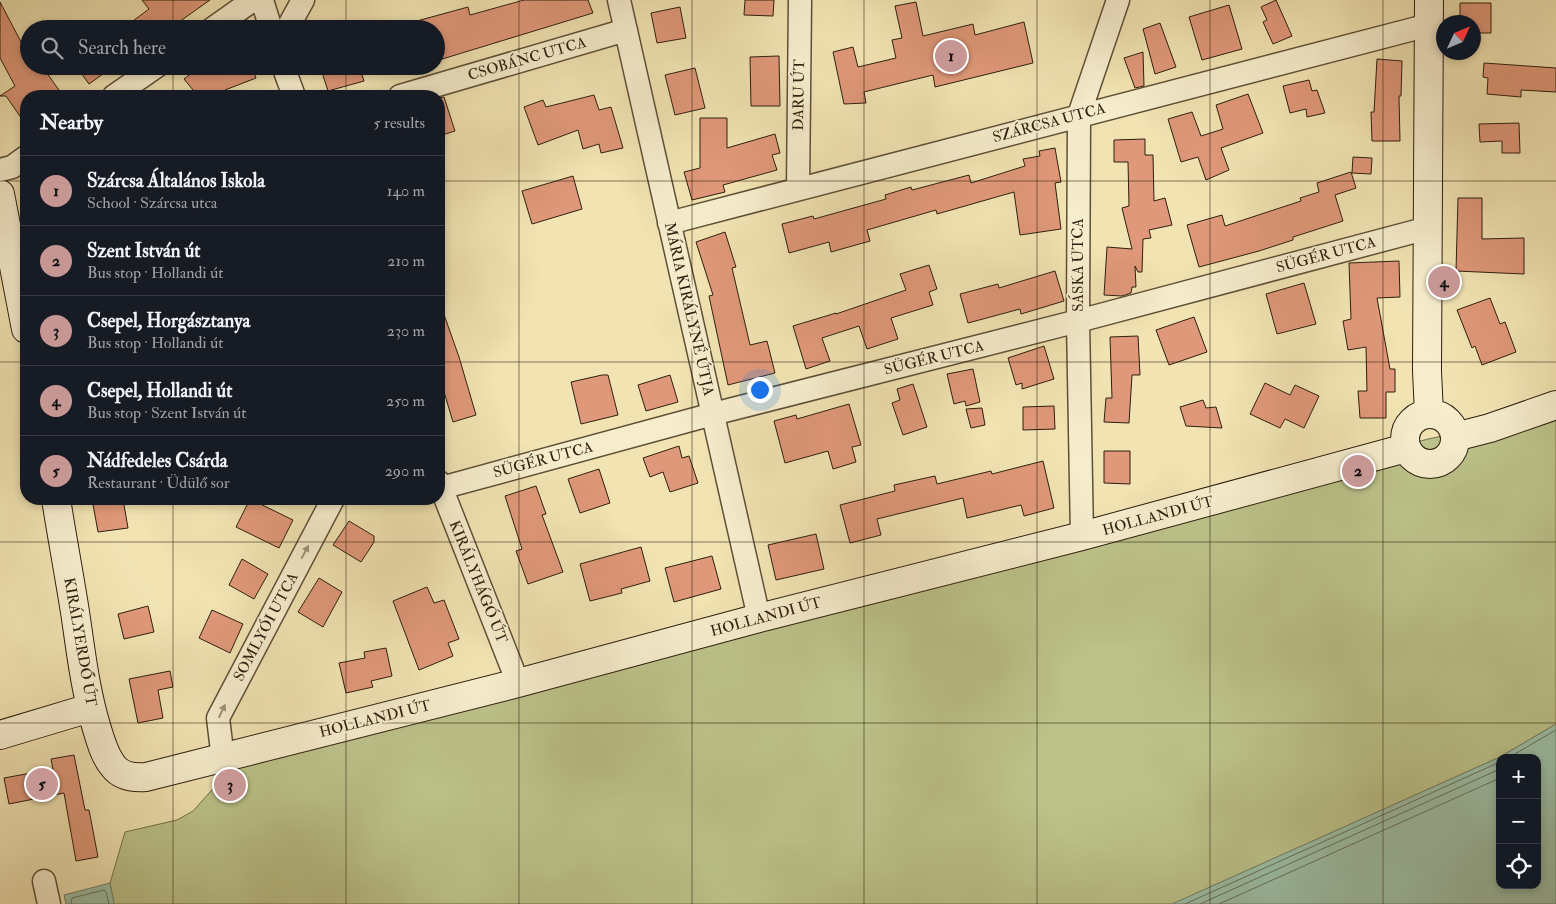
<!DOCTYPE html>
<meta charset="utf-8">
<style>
:root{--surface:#171b24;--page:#242831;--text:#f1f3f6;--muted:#9ea1a6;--line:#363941;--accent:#c59692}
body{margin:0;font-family:"IM FELL Double Pica",serif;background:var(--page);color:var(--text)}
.controls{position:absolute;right:15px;bottom:15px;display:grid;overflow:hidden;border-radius:10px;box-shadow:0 2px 8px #0003}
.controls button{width:45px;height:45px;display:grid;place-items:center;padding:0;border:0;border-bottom:1px solid var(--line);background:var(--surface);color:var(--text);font:25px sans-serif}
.compass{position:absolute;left:1436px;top:15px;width:45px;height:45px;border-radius:50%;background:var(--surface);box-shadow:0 2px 8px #0003;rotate:46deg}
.you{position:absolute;left:759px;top:389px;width:18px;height:18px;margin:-12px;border:4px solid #fff;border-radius:50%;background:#1a73e8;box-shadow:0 0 0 8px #1a73e833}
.badge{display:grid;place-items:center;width:32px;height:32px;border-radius:50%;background:var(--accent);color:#111;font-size:16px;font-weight:700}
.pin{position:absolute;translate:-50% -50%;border:2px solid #fff;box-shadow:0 1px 5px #0006}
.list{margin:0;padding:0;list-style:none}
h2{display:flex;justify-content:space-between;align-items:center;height:65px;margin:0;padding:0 20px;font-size:21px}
h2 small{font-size:16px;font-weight:400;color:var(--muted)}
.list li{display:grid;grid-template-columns:32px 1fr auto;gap:15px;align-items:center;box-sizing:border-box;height:70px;padding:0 20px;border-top:1px solid var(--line)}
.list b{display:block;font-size:19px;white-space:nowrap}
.list p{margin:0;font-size:16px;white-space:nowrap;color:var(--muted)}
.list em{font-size:16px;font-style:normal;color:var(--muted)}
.icon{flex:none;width:28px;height:28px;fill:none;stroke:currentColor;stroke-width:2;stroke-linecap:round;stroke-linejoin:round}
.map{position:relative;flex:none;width:1556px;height:904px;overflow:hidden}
.search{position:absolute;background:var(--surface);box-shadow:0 2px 8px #0003;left:20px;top:20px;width:425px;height:55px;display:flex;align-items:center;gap:12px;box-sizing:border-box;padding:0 18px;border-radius:28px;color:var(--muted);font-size:19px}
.panel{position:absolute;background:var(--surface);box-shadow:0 2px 8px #0003;left:20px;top:90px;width:425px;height:415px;border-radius:20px}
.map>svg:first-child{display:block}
.green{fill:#bcc38a;stroke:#75714c}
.water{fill:#9cbfa7;stroke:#707f6a;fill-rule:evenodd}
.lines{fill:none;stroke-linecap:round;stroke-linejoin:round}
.shore{stroke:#656f5b;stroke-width:1}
.building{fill:#df9879;stroke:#2e1f0f}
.street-casing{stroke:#5f5038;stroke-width:25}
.secondary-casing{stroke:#2e1f0f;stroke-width:30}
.street{stroke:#f6edcd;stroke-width:22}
.secondary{stroke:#f6edcd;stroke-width:28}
.oneway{fill:#9c9078}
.grid{fill:none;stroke:#2e1f0f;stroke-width:1;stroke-opacity:0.55}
.labels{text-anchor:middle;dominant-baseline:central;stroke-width:4;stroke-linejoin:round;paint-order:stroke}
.street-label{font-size:15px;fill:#2e1f0f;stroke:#f6edcd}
</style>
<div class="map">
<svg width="1556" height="904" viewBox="0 0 1556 904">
<rect width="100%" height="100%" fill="#f1e3b2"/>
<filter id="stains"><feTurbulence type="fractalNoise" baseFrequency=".004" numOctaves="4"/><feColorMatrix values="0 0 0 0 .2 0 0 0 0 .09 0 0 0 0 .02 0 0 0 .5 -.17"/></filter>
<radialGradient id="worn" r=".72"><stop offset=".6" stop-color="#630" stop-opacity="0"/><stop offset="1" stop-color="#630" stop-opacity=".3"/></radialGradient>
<path class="green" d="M1556,410V724L1500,757L1173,904H114L110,883L125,832L177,820L193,811L245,753L518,683L1428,439L1544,415Z"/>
<path class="water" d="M1556,724V904H1172L1500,757ZM1500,758H1537V885H1500Z
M110,883L114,904H66L64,895Z"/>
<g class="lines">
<path class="shore" d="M1508,758L1556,730
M71,904L72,898L104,890L106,892L109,904
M1185,904L1500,762
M1200,904L1500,769
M1219,904L1500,778"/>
</g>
<path class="building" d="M142,0H210L169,29H122L149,9Z
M524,0H588L593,13L439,60H436V29H406V24L468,7L470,15Z
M745,0H774L773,16L744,15Z
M1276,0L1292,36L1273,44L1263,22L1267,20L1261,7Z
M0,2L29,57V66H42L63,96H26V125L6,96H0L15,86L0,58Z
M916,2L923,36L973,24L975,35L1024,22L1033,63L935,87L933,75L864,92L866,103L844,104L833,52L853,47L858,67L896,58L892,40L902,38L895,6Z
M1460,3H1491V33H1474V22H1460Z
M1229,5L1242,49L1202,60L1189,17Z
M680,7L686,38L657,43L651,13Z
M1160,23L1176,67L1155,74L1143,29Z
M1143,52L1144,86L1135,88L1124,58Z
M779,56L780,106H751L750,57Z
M1377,59L1402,61L1401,96H1399L1400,141H1372L1371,112H1374Z
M1484,63L1556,68V92L1521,90V97L1487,94L1488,78L1483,77Z
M76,66H114L89,84Z
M201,66H252L256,78L225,90L230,96H198L184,79Z
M320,66H359L364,81L328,91Z
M695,68L705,108L675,115L665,75Z
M1309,80L1312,91L1317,90L1325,113L1307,117L1306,109L1290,113L1283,86Z
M1248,94L1263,133L1221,148L1229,170L1206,180L1198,157L1181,162L1168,119L1192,112L1201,136L1223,129L1216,105Z
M594,95L599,110L611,107L623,148L601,153L599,144L583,149L578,130L538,145L524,107L543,100L546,107Z
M444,97L455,131L439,136V98Z
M700,118H727V148L775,134L780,153L772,155L777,170L723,185L725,192L692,200L684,172L700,168Z
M1519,123L1520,153H1502V141L1480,142L1479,124Z
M1145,139V155H1153L1154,201L1165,198L1172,225L1149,230L1151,238L1143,239L1142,272H1138L1135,266L1136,287H1132L1131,293L1122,296L1104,295L1107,247L1132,249L1122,208L1129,206L1128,162H1114V140Z
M1055,148L1061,182L1055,183L1061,229L1020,235L1014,192L937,214L936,210L867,230L870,241L831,252L829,242L789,253L782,224L813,216L814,219L886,199L885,195L911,187L912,190L969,175L971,183L1025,166L1023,159L1040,156L1039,151Z
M1353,157L1372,158L1371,174L1352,173Z
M1351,172L1356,188L1335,195L1343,221L1293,237V240L1259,251L1199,267L1187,225L1222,215L1225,226L1301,201L1300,198L1319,192L1317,183Z
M573,176L582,209L532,224L522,191Z
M1458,198H1482V239L1524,238V274L1456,271Z
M725,232L736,267L732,268L750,345L767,341L775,373L728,385L709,296L713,295L696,242Z
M1399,261L1400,297L1377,298L1390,369H1395V392H1386V418H1360L1358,391H1367L1366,347L1348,350L1343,321L1351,319L1349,263Z
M929,265L937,289L929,292L933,305L891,318L898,339L867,349L859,326L822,338L830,361L806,369L793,326L836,313V314L906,290L900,274Z
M1055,271L1064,301L1021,314L1020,309L968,323L960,294L998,284L999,288Z
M1304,283L1316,324L1277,334L1266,294Z
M1490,298L1500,324L1505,322L1516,352L1482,365L1475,346L1472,348L1457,310Z
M439,306H441L459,357L476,415L453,422L439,375Z
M1194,317L1207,352L1169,365L1156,330Z
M1138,336L1140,375H1132L1129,423L1104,422L1106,398H1112L1110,337Z
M1044,346L1054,379L1022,389V383L1016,385L1008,358Z
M973,369L980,402L966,406L965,401L954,404L947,374Z
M602,375H608L618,415L581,424L571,382Z
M670,375L678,402L646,411L638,385Z
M1265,383L1290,395L1295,385L1319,396L1304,428L1285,419L1280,428L1250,414Z
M913,384L927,427L903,435L892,403L900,400L897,389Z
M1203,400L1206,408L1216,407L1222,428L1186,426L1180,407Z
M849,404L861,445L852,447L856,462L833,469L828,451L785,463L774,421L796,415L797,419Z
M1054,406L1055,429L1023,430V407Z
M982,408L985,425L971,428L966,409Z
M679,446L682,458L689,456L698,483L670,492L663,472L650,477L643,458Z
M1104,451H1130V484L1104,483Z
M1043,461L1054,508L1024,516L1021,505L967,518L963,498L877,519L881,535L850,543L840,505L895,491L894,485L935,476L937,484L991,471L992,474Z
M599,469L610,503L580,513L568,479Z
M536,486L546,514L542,515L563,572L528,584L516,551L522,549L505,496Z
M92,499H123L128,528L98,532Z
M250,499L293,520L279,548L236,527Z
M349,521L374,536V542L361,562L333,545Z
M816,534L824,569L776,580L768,545Z
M641,547L650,581L621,589L622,593L590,601L580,564Z
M712,556L721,589L674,602L665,568Z
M242,559L268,574L254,599L229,585Z
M319,578L342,592L323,627L298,612Z
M427,587L434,603L444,600L459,639L448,643L453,656L419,670L393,601Z
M148,606L154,632L124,639L118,614Z
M212,610L243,624L230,653L199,638Z
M386,648L392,676L371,681L373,687L346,693L339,663L365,658L364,652Z
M170,671L173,687L158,690L163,718L138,723L129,679Z
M74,755L85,810H89L98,857L76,861L64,793L9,804L4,778L53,769L51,759Z"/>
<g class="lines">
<g class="street-casing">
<path id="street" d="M262,0L271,29
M619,0L759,618
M212,29L253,0
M287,29L303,0
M283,66L294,96
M114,96L157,66
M400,96L626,30
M0,170L12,167L26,157
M798,189L800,0
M669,223L1429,25
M439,482L518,683
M441,488L713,414L1078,321L1428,228
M1082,536L1078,321L1079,115L1118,0
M223,759L218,718L333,499
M44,881L49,904"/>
</g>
<g class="secondary-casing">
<path id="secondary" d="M0,194L26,329
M1429,414L1427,371L1429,0
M1405 439a25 25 0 1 1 50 0a25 25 0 1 1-50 0Z
M1455,437L1490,428L1556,405
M56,499C62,537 69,574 75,612C81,652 85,690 97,729C101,742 105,757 114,767C122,777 134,778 146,777L518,683L759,618L1082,536L1406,448
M0,735L90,708"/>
</g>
<use href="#street" class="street"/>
<use href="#secondary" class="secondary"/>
</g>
<defs><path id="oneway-solid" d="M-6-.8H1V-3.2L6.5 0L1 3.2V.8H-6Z" transform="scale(1.25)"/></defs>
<g class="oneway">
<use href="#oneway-solid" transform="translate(305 552) rotate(-62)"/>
<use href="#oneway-solid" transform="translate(222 711) rotate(-64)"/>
</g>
<path class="grid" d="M173,0V29M346,0V29M519,0V904M692,0V904M864,0V904M1037,0V904M1210,0V904M1383,0V904M173,66V96M346,66V96M0,181H26M439,181H1556M0,362H26M439,362H1556M173,499V904M346,499V904M0,542H1556M0,723H1556"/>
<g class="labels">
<g class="street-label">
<text transform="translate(527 59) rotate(-16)">CSOBÁNC UTCA</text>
<text transform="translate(799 95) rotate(-89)">DARU ÚT</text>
<text transform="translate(1049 123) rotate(-15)">SZÁRCSA UTCA</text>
<text transform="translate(1326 255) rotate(-15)">SÜGÉR UTCA</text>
<text transform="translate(1078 265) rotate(-90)">SÁSKA UTCA</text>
<text transform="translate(689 309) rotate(77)">MÁRIA KIRÁLYNÉ ÚTJA</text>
<text transform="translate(934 358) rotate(-14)">SÜGÉR UTCA</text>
<text transform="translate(543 460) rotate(-15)">SÜGÉR UTCA</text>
<text transform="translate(1158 516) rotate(-15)">HOLLANDI ÚT</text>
<text transform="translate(478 582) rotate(68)">KIRÁLYHÁGÓ ÚT</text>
<text transform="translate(766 617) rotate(-15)">HOLLANDI ÚT</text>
<text transform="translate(266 627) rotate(-62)">SOMLYÓI UTCA</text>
<text transform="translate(80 642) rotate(80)">KIRÁLYERDŐ ÚT</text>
<text transform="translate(375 719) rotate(-14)">HOLLANDI ÚT</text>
</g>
</g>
<rect width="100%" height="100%" filter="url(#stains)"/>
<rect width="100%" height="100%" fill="url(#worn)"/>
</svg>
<div class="controls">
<button>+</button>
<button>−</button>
<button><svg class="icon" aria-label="locate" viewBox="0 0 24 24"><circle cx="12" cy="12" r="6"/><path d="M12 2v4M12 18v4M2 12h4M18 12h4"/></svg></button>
</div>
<svg class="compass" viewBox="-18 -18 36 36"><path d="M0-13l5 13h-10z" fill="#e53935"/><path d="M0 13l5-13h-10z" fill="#9ea1a6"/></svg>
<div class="you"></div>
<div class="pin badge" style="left:951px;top:56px">1</div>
<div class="pin badge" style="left:1358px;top:471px">2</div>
<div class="pin badge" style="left:230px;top:785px">3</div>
<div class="pin badge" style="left:1444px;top:282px">4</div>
<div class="pin badge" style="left:42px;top:784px">5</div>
<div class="search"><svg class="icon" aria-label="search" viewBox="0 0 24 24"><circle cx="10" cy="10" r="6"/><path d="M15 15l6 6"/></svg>Search here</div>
<section class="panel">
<h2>Nearby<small>5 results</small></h2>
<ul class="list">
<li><span class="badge">1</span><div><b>Szárcsa Általános Iskola</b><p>School · Szárcsa utca</p></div><em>140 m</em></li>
<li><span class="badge">2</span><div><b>Szent István út</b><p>Bus stop · Hollandi út</p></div><em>210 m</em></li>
<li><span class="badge">3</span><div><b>Csepel, Horgásztanya</b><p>Bus stop · Hollandi út</p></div><em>230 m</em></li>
<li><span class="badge">4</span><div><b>Csepel, Hollandi út</b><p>Bus stop · Szent István út</p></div><em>250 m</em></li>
<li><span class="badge">5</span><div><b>Nádfedeles Csárda</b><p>Restaurant · Üdülő sor</p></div><em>290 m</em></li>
</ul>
</section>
</div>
